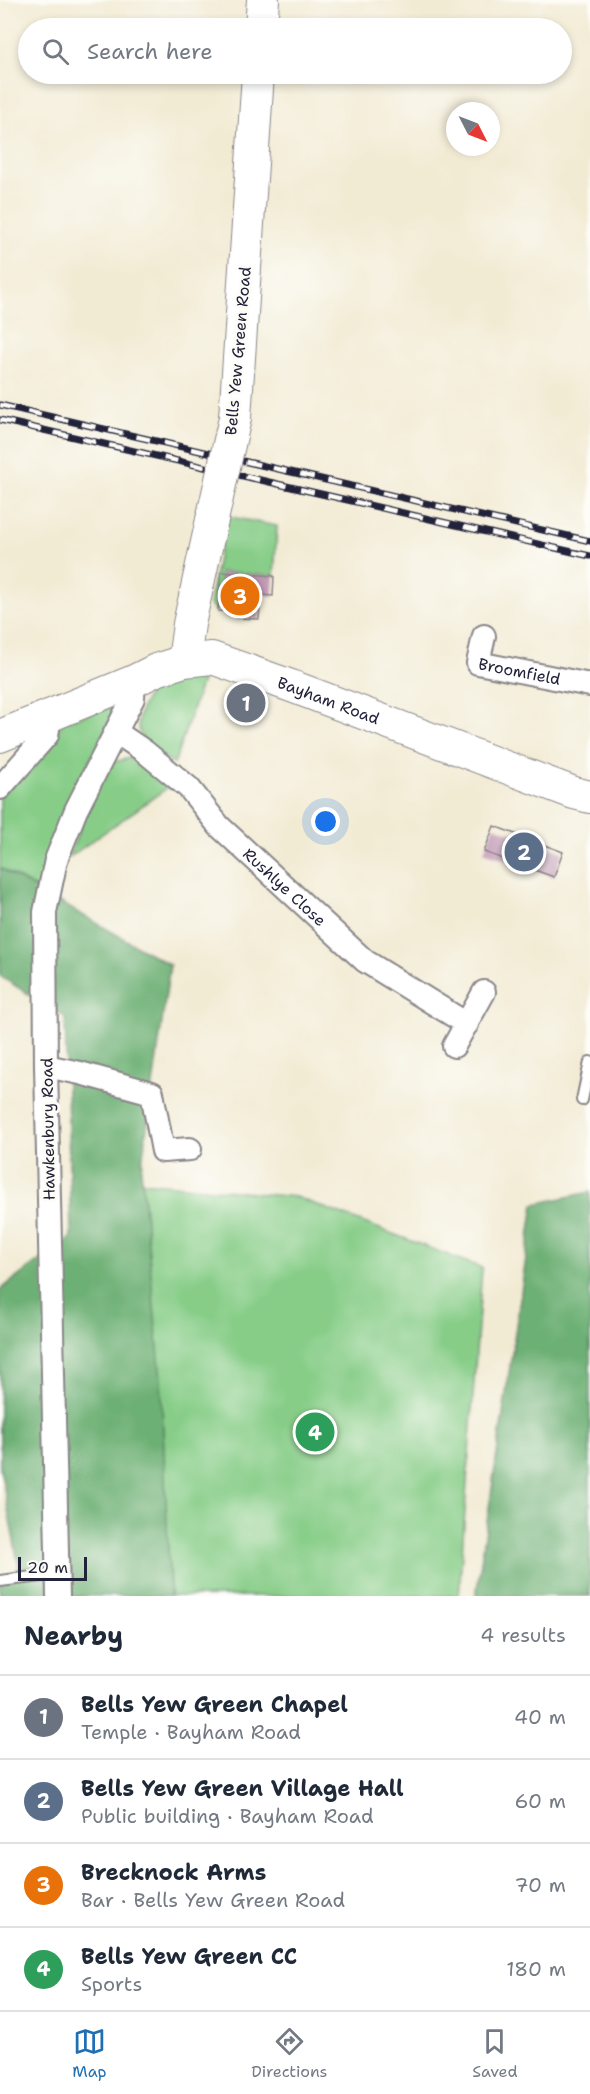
<!DOCTYPE html>
<meta charset="utf-8">
<style>
:root{--surface:#fff;--page:#f2f2f3;--text:#1f2937;--muted:#747a83;--line:#e0e1e3;--accent:#1f6fb2}
body{margin:0;font-family:"Shantell Sans",sans-serif;background:var(--page);color:var(--text)}
.compass{position:absolute;left:446px;top:102px;width:54px;height:54px;border-radius:50%;background:var(--surface);box-shadow:0 3px 9px #0003;rotate:132deg}
.scale{position:absolute;left:18px;bottom:15px;width:69px;box-sizing:border-box;padding-left:6px;border:3px solid #22223b;border-top:0;font-size:16px;line-height:21px;white-space:nowrap;color:#22223b;-webkit-text-stroke:4px #fdfcf7;paint-order:stroke}
.you{position:absolute;left:326px;top:822px;width:21px;height:21px;margin:-15px;border:4px solid #fff;border-radius:50%;background:#1a73e8;box-shadow:0 0 0 9px #1a73e833}
.badge{display:grid;place-items:center;width:39px;height:39px;border-radius:50%;background:var(--accent);color:#fff;font-size:20px;font-weight:700}
.pin{position:absolute;translate:-50% -50%;border:3px solid #fff;box-shadow:0 2px 6px #0006}
.list{margin:0;padding:0;list-style:none}
h2{display:flex;justify-content:space-between;align-items:center;height:78px;margin:0;padding:0 24px;font-size:26px}
h2 small{font-size:20px;font-weight:400;color:var(--muted)}
.list li{display:grid;grid-template-columns:39px 1fr auto;gap:18px;align-items:center;box-sizing:border-box;height:84px;padding:0 24px;border-top:2px solid var(--line)}
.list b{display:block;font-size:22px;white-space:nowrap}
.list p{margin:0;font-size:20px;white-space:nowrap;color:var(--muted)}
.list em{font-size:20px;font-style:normal;color:var(--muted)}
.icon{flex:none;width:33px;height:33px;fill:none;stroke:currentColor;stroke-width:2;stroke-linecap:round;stroke-linejoin:round}
.map{position:relative;flex:none;width:590px;height:1596px;overflow:hidden}
.search{position:absolute;background:var(--surface);box-shadow:0 3px 9px #0003;left:18px;right:18px;top:18px;height:66px;display:flex;align-items:center;gap:15px;box-sizing:border-box;padding:0 21px;border-radius:33px;color:var(--muted);font-size:22px}
.sheet{height:414px;background:var(--surface)}
nav{display:flex;justify-content:space-around;align-items:center;box-sizing:border-box;height:84px;border-top:2px solid var(--line);background:var(--surface);font-size:16px;color:var(--muted)}
nav a{display:grid;justify-items:center;gap:3px}
nav .on{color:var(--accent)}
.map>svg:first-child{display:block}
.green{fill:#87cd88;stroke:#547862;stroke-width:1.5}
.forest{fill:#6db074;stroke:#486958;stroke-width:1.5}
.building{fill:#c096b4}
.lines{fill:none;stroke-linecap:round;stroke-linejoin:round}
.lane-casing{stroke:#8a8688;stroke-width:14}
.street-casing{stroke:#8a8688;stroke-width:26}
.secondary-casing{stroke:#8a8688;stroke-width:34}
.lane{stroke:#fff;stroke-width:10}
.street{stroke:#fff;stroke-width:22}
.secondary{stroke:#fff;stroke-width:32}
.rail-casing{stroke:#22223b;stroke-width:7}
.rail{stroke:#fdfcf7;stroke-width:4.5;stroke-dasharray:14;stroke-linecap:butt}
.secondary-bridge-casing{stroke:#8a8688;stroke-width:34;stroke-linecap:butt}
.secondary-bridge{stroke:#fff;stroke-width:32}
.labels{text-anchor:middle;dominant-baseline:central;stroke-width:6;stroke-linejoin:round;paint-order:stroke}
.street-label{font-size:16px;fill:#22223b;stroke:#fdfcf7}
</style>
<div class="map">
<svg width="590" height="1596" viewBox="0 0 590 1596">
<rect width="100%" height="100%" fill="#fdfcf7"/>
<filter id="ink" filterUnits="userSpaceOnUse"><feTurbulence type="fractalNoise" baseFrequency=".0167" numOctaves="2"/><feDisplacementMap in="SourceGraphic" scale="12" xChannelSelector="R" yChannelSelector="G"/><feConvolveMatrix kernelMatrix="1 2 1 2 8 2 1 2 1" color-interpolation-filters="sRGB"/></filter>
<filter id="wash" filterUnits="userSpaceOnUse"><feTurbulence type="fractalNoise" baseFrequency=".008" numOctaves="4" result="noise"/><feDisplacementMap in="SourceGraphic" scale="24" xChannelSelector="R" yChannelSelector="G"/><feGaussianBlur stdDeviation="1.35" result="paint"/><feColorMatrix in="noise" values="0 0 0 0 0 0 0 0 0 0 0 0 0 0 0 0 0 1.4 0 .05"/><feComposite in="paint" operator="in"/></filter>
<g filter="url(#wash)">
<rect width="100%" height="100%" fill="#f2ebd4"/>
<path class="green" d="M226,516L277,526L274,576L221,572L218,611L209,604Z
M206,669L174,764C149,747 127,736 144,703C147,696 154,684 160,680C168,675 196,671 206,669Z
M114,706L112,717L57,825L38,890L0,868V796L65,721Z
M130,758L152,769L170,786L68,858L103,771L113,762Z
M142,1182L296,1197L482,1268L459,1596H171Z"/>
<path class="forest" d="M0,868L170,965L141,1170L161,1379L170,1596H0V1585L19,1567L0,1468V1290L71,1237L65,1017L0,976Z
M590,1192V1596H476L534,1204Z"/>
<g id="blocks">
<path class="building" d="M221,572L274,576L273,596L261,595L259,619L236,618L237,612L218,611Z
M239,691L259,699L253,715L233,707Z
M494,826L563,852L554,877L484,852Z"/>
</g>
</g>
<g filter="url(#ink)">
<use href="#blocks" fill-opacity="0" stroke="#8a8688" stroke-width="1.5"/>
<g class="lines">
<g class="lane-casing">
<path id="lane" d="M582,1100L590,1062
M0,1581L58,1574"/>
</g>
<g class="street-casing">
<g id="street">
<path id="s1" d="M484,636L478,663L590,685"/>
<path id="s2" d="M116,732L144,751L189,788L219,826L365,961L467,1024"/>
<path d="M0,788L47,735L50,717"/>
<path d="M454,1046L484,992"/>
<path d="M46,1066L80,1073L152,1093L163,1151L190,1149"/>
<path d="M58,1596L46,1066L45,912L56,860L76,810L133,698L134,681"/>
</g>
</g>
<g class="secondary-casing">
<g id="secondary">
<path d="M261,28L263,0"/>
<path d="M235,418L258,74"/>
<path d="M184,661L189,624L212,520"/>
<path id="s3" d="M0,736L134,681L156,670L184,661L212,658L294,687L574,793L590,797"/>
</g>
</g>
<use href="#lane" class="lane"/>
<use href="#street" class="street"/>
<use href="#secondary" class="secondary"/>
<g class="rail-casing">
<path id="rail" d="M0,405L590,541
M0,420L590,556"/>
</g>
<use href="#rail" class="rail"/>
<g class="secondary-bridge-casing">
<path id="secondary-bridge" d="M212,520L235,418"/>
</g>
<use href="#secondary-bridge" class="secondary-bridge"/>
</g>
</g>
<g class="labels">
<g class="street-label">
<text transform="translate(238 351) rotate(-85)">Bells Yew Green Road</text>
<text stroke="none"><textPath href="#s1" startOffset="70">Broomfield</textPath></text>
<text stroke="none"><textPath href="#s3" startOffset="351">Bayham Road</textPath></text>
<text stroke="none"><textPath href="#s2" startOffset="230">Rushlye Close</textPath></text>
<text transform="translate(48 1129) rotate(-91)">Hawkenbury Road</text>
</g>
</g>
</svg>
<svg class="compass" viewBox="-18 -18 36 36"><path d="M0-13l5 13h-10z" fill="#e53935"/><path d="M0 13l5-13h-10z" fill="#747a83"/></svg>
<div class="scale">20 m</div>
<div class="you"></div>
<div class="pin badge" style="left:246px;top:703px;background:#6b7280">1</div>
<div class="pin badge" style="left:524px;top:852px;background:#5c6f8a">2</div>
<div class="pin badge" style="left:240px;top:596px;background:#e8710a">3</div>
<div class="pin badge" style="left:315px;top:1432px;background:#2e9e5b">4</div>
<div class="search"><svg class="icon" aria-label="search" viewBox="0 0 24 24"><circle cx="10" cy="10" r="6"/><path d="M15 15l6 6"/></svg>Search here</div>
</div>
<section class="sheet">
<h2>Nearby<small>4 results</small></h2>
<ul class="list">
<li><span class="badge" style="background:#6b7280">1</span><div><b>Bells Yew Green Chapel</b><p>Temple · Bayham Road</p></div><em>40 m</em></li>
<li><span class="badge" style="background:#5c6f8a">2</span><div><b>Bells Yew Green Village Hall</b><p>Public building · Bayham Road</p></div><em>60 m</em></li>
<li><span class="badge" style="background:#e8710a">3</span><div><b>Brecknock Arms</b><p>Bar · Bells Yew Green Road</p></div><em>70 m</em></li>
<li><span class="badge" style="background:#2e9e5b">4</span><div><b>Bells Yew Green CC</b><p>Sports</p></div><em>180 m</em></li>
</ul>
</section>
<nav>
<a class="on"><svg class="icon" aria-label="map" viewBox="0 0 24 24"><path d="M3 6l6-2 6 2 6-2v14l-6 2-6-2-6 2zM9 4v14M15 6v14"/></svg>Map</a>
<a><svg class="icon" aria-label="directions" viewBox="0 0 24 24"><path d="M12 3l9 9-9 9-9-9zM9 14v-3h6M13 9l2 2-2 2"/></svg>Directions</a>
<a><svg class="icon" aria-label="saved" viewBox="0 0 24 24"><path d="M7 4h10v16l-5-4-5 4z"/></svg>Saved</a>
</nav>
